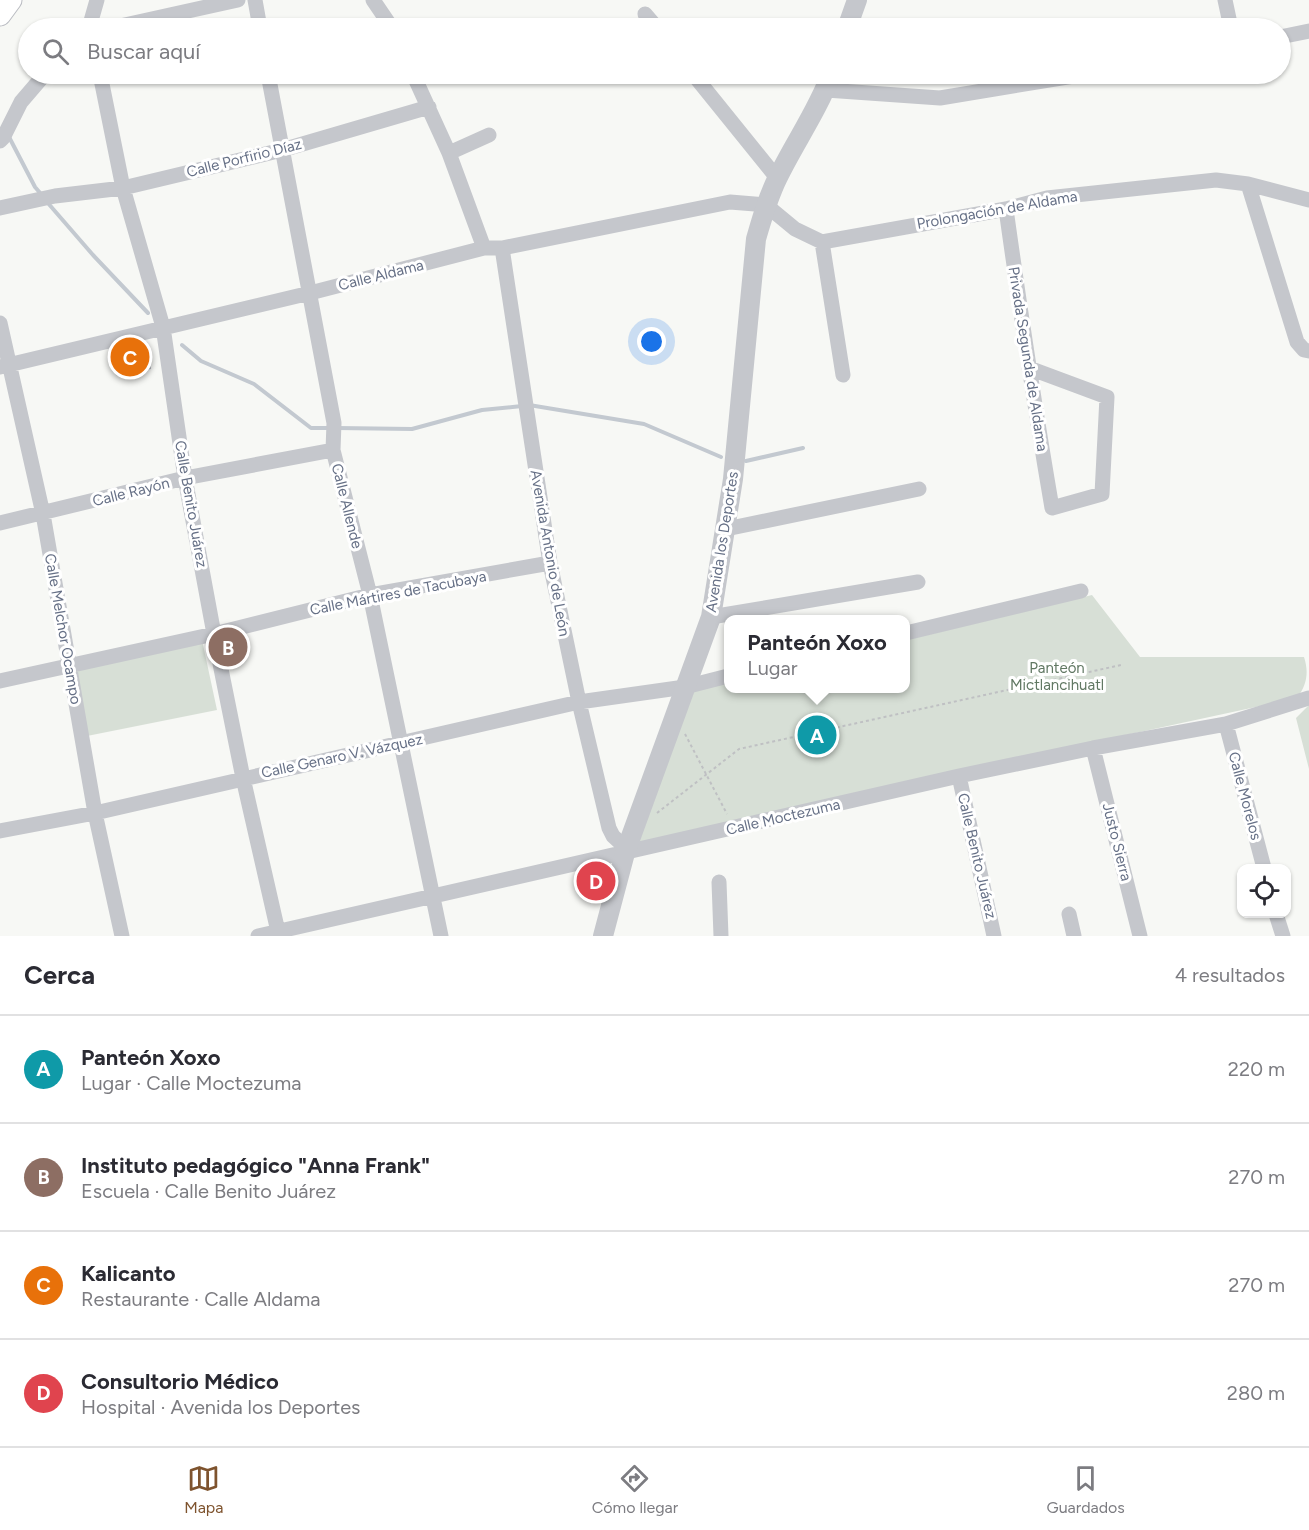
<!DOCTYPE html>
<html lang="es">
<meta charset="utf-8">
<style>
:root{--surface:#fff;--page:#f7f7f7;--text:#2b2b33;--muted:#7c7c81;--line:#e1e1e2;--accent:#7e532e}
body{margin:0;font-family:Figtree,sans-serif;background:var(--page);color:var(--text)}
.controls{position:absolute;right:18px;bottom:18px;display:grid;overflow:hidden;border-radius:12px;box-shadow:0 2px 4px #0004}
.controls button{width:54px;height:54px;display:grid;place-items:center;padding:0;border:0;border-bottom:2px solid var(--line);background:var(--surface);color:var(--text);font:30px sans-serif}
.you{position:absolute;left:652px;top:342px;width:21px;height:21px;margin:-15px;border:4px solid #fff;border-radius:50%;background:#1a73e8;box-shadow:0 0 0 9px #1a73e833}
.badge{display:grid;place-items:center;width:39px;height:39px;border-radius:50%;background:var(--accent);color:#fff;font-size:20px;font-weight:700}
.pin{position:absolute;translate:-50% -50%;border:3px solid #fff;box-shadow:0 2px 6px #0006}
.popup{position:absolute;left:724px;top:615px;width:186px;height:78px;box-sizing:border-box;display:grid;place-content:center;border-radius:12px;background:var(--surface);filter:drop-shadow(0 2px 4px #0005);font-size:20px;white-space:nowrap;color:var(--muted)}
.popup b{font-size:22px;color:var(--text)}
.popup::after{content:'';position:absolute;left:50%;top:100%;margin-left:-12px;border:12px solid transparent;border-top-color:var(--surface)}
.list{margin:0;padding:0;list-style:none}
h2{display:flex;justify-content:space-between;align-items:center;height:78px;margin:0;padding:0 24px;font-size:26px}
h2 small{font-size:20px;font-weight:400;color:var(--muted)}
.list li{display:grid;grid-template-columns:39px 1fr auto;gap:18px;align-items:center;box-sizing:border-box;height:108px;padding:0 24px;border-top:2px solid var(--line)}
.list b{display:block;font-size:22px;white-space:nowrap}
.list p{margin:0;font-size:20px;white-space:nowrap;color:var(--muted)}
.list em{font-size:20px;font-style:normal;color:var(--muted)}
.icon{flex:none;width:33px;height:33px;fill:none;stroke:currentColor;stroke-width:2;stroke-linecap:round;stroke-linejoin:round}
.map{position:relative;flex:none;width:1309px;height:936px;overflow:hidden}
.search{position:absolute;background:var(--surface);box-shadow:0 2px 4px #0004;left:18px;right:18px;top:18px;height:66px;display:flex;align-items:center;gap:15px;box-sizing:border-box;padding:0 21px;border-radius:33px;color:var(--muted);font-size:22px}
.sheet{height:510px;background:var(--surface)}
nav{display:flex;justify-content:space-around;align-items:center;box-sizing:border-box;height:84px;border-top:2px solid var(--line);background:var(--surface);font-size:16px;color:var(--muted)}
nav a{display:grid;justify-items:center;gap:3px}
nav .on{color:var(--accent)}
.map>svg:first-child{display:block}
.green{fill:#d7dfd6}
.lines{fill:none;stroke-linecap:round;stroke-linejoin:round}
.stream{stroke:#c3c9d0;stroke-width:4}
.building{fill:#b0b4bd}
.secondary-casing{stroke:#babcc2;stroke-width:23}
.path{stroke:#bfc0c3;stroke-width:2;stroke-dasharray:3 3;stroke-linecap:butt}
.minor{stroke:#c5c7cc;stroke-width:15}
.tertiary{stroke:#c5c7cc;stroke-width:20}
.secondary{stroke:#fff;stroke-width:21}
.labels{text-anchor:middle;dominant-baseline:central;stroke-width:6;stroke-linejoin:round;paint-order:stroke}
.street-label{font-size:15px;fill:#667086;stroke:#fff}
.park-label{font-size:15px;fill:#617863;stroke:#fff}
</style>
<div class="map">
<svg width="1309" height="936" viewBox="0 0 1309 936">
<rect width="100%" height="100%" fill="#f7f8f5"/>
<path class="green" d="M1092,595L1140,657H1304C1309,672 1307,685 1297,698L752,816L626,848L685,687L728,683V688H906V640Z
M202,640L217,710L87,736L74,668Z
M1309,705V769L1296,718Z"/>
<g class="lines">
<path class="stream" d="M8,135L35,187L41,194
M47,202L93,255L148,313
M182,345L201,361L254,384L311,428H330
M529,405L644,424L721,457
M337,428L412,429L482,410L522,406
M746,461L803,448"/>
</g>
<path class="building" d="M147,342L151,369L117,376L109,351Z"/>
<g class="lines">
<g class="secondary-casing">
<path id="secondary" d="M0,15L11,0"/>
</g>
<path class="path" d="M685,734L727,814
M657,813L739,749L1121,665"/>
<path class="minor" d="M255,0L260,28
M373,0L392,28
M1225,0L1231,28
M645,14L657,28
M89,28L97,0
M111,28L238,0
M1280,37L1309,31
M100,74L123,188L163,327L185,478L214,634L243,778L279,936
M268,74L334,423L333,450L370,595L441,936
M413,74L449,153L484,248
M693,74L777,178
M826,90L940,98L1086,74
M0,141L3,138L21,102L45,74
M449,153L489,135
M1248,184L1297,342L1304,350L1309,351
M0,208L55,196L123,188L282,150L429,107
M1006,209C1020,309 1035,409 1052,508L1102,494L1107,397L1029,368
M822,242L843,375
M502,248L550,563L579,702L609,828L613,836L626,848
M0,323L43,514L95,813L122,936
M0,367L310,293L484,248H502L730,202L766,205L795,229L822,242L1006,209L1047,198L1216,180L1248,184L1309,200
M0,523L185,478L333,450
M726,529L919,489
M711,617L918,582
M906,633L1081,591
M0,681L214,634L370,595L550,563
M1226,724L1264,868
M1093,748L1140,936
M959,776L994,936
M0,831L95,813L579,702L685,687L728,676
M719,882L721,936
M1069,914L1074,936
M1276,914L1283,936
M258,936L959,776L1093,748L1226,724L1309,698"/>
<path class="tertiary" d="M847,28L857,0
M603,936L625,853L711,617L733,479L756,239C762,218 768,197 778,177C795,142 818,110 831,74"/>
<use href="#secondary" class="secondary"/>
</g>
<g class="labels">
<g class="street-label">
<text transform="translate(244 158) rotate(-14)">Calle Porfirio Díaz</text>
<text transform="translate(997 210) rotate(-10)">Prolongación de Aldama</text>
<text transform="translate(381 275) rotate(-14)">Calle Aldama</text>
<text transform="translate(1028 359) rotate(81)">Privada Segunda de Aldama</text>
<text transform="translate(131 492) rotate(-14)">Calle Rayón</text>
<text transform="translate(191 504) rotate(80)">Calle Benito Juárez</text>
<text transform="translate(347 506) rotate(76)">Calle Allende</text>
<text transform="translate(722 542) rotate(-81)">Avenida los Deportes</text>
<text transform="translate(550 553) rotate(80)">Avenida Antonio de León</text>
<text transform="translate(398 593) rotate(-11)">Calle Mártires de Tacubaya</text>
<text transform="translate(63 629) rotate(80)">Calle Melchor Ocampo</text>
<text transform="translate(342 756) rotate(-12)">Calle Genaro V. Vázquez</text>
<text transform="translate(1245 796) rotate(75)">Calle Morelos</text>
<text transform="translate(783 817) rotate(-13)">Calle Moctezuma</text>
<text transform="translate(1117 842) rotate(76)">Justo Sierra</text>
<text transform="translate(977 856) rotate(77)">Calle Benito Juárez</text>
</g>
<g class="park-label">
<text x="1057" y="668">Panteón<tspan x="1057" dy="17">Mictlancihuatl</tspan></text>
</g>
</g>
</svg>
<div class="controls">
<button><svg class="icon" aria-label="locate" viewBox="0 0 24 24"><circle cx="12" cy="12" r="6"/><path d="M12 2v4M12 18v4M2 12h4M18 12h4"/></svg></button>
</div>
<div class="you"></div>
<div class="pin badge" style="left:817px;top:735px;background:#0f9aa8">A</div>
<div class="popup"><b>Panteón Xoxo</b>Lugar</div>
<div class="pin badge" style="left:228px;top:647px;background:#8d6e63">B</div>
<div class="pin badge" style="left:130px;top:357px;background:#e8710a">C</div>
<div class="pin badge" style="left:596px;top:881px;background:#e0444e">D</div>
<div class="search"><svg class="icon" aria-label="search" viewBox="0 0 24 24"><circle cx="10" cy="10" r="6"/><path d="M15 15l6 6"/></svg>Buscar aquí</div>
</div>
<section class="sheet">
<h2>Cerca<small>4 resultados</small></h2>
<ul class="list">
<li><span class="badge" style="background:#0f9aa8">A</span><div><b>Panteón Xoxo</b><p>Lugar · Calle Moctezuma</p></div><em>220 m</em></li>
<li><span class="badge" style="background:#8d6e63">B</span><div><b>Instituto pedagógico &quot;Anna Frank&quot;</b><p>Escuela · Calle Benito Juárez</p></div><em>270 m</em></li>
<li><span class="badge" style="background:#e8710a">C</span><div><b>Kalicanto</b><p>Restaurante · Calle Aldama</p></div><em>270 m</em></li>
<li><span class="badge" style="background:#e0444e">D</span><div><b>Consultorio Médico</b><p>Hospital · Avenida los Deportes</p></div><em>280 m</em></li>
</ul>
</section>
<nav>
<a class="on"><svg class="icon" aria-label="map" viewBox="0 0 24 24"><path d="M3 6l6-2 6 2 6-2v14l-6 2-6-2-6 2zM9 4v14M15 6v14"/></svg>Mapa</a>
<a><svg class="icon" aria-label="directions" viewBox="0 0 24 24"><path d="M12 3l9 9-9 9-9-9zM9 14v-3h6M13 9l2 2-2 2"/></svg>Cómo llegar</a>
<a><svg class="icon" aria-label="saved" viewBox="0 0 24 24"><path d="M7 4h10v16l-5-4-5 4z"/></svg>Guardados</a>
</nav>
